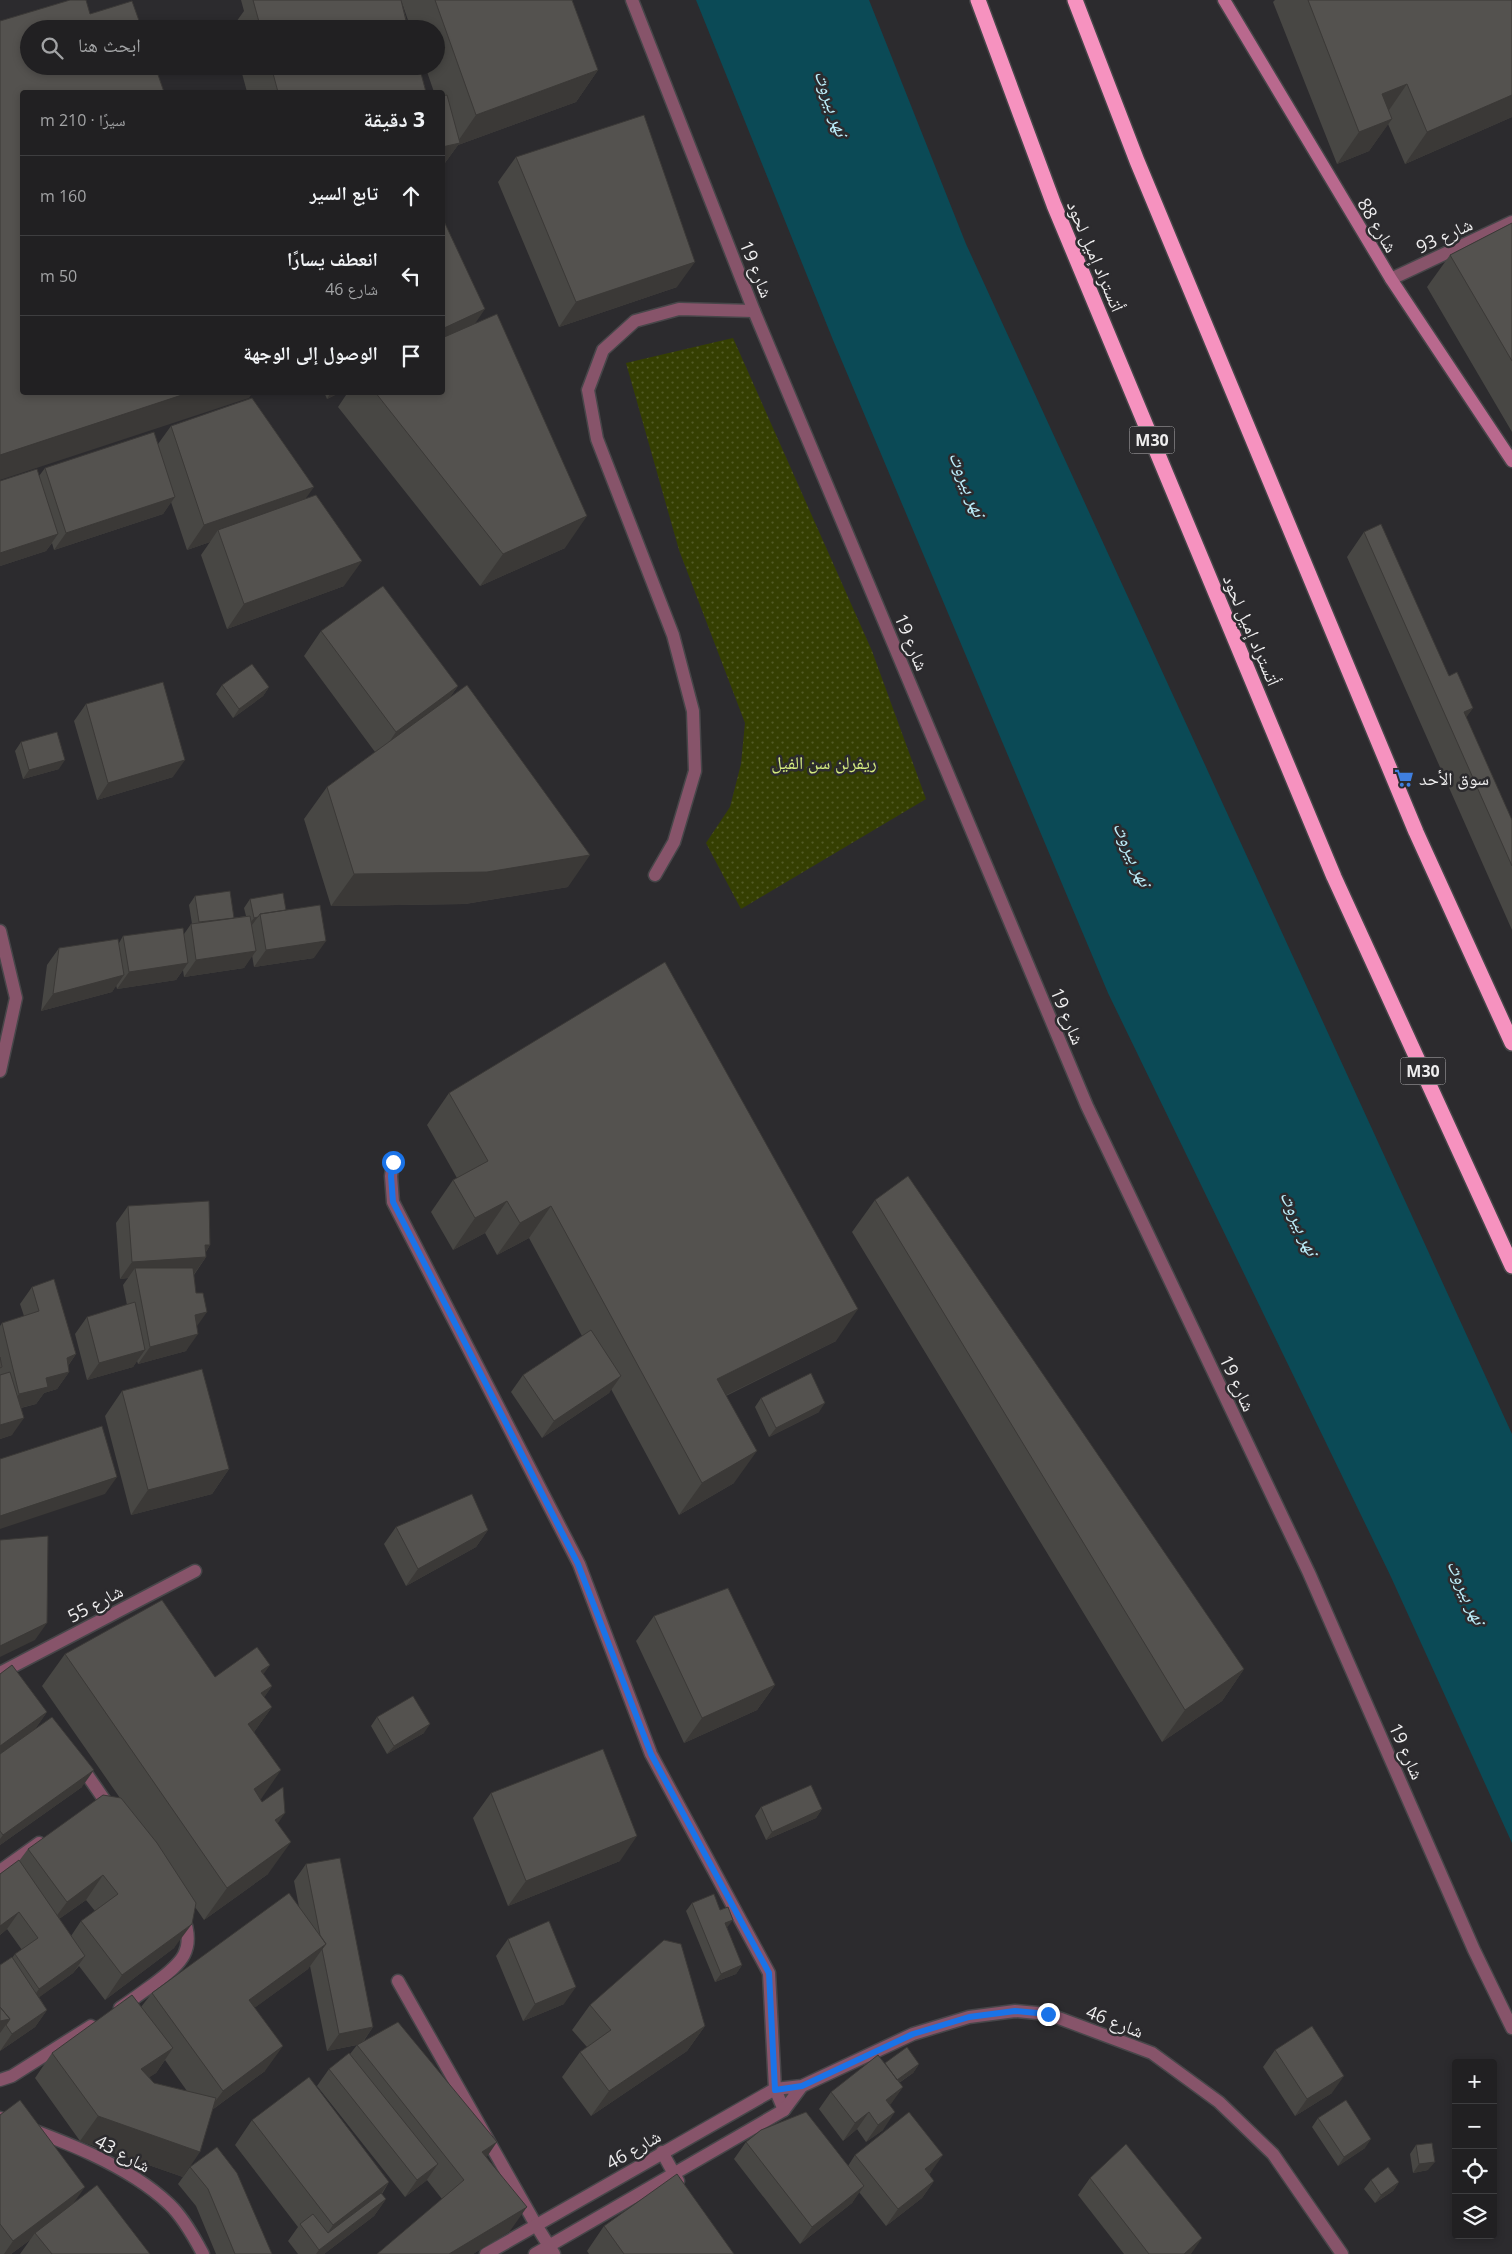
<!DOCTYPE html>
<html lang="ar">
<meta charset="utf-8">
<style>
:root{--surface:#212022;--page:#2d2d2f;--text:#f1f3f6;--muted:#a2a3a5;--line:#3e3e40}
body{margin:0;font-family:"Open Sans","Noto Naskh Arabic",sans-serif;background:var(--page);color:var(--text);direction:rtl}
.controls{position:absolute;right:15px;bottom:15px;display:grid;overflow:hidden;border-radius:5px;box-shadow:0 2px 8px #0003}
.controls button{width:45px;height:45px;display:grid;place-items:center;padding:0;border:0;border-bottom:1px solid var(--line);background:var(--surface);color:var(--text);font:25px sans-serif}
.stop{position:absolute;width:15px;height:15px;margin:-11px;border:4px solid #1a73e8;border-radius:50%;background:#fff}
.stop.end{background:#1a73e8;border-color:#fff;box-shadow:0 1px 5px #0008}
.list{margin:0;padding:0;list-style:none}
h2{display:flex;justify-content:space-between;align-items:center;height:65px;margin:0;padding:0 20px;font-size:21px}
h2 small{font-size:16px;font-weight:400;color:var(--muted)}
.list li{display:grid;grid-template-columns:32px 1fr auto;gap:15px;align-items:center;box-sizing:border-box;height:80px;padding:0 20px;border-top:1px solid var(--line)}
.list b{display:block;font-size:19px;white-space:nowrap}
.list p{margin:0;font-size:16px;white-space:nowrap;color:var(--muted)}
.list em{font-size:16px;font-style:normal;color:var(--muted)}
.icon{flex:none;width:28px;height:28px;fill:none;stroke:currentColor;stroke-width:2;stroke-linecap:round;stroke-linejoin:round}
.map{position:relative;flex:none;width:1512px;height:2254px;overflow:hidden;direction:ltr}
.search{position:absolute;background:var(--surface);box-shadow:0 2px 8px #0003;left:20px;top:20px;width:425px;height:55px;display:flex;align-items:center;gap:12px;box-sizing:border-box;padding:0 18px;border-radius:28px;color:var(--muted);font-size:19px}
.panel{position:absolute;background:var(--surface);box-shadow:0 2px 8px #0003;left:20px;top:90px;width:425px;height:305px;border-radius:5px;direction:rtl}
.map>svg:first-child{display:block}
.garden{fill:url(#garden-dots)}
.water{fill:#0b4a56}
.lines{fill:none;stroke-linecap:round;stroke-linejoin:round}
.service-casing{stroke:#474649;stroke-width:15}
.minor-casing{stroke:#474649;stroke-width:15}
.tertiary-casing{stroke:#474649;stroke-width:15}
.secondary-casing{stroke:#474649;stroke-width:15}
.motorway-casing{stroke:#474649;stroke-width:18}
.service{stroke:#87546a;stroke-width:12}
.minor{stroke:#87546a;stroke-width:12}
.tertiary{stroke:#87546a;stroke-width:12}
.secondary{stroke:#b9698e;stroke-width:12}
.motorway{stroke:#f692bf;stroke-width:15}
.wall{fill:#484744;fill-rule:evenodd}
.shaded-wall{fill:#3b3937}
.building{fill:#54524f;stroke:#3b3937}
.route{stroke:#1a73e8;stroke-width:6}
.labels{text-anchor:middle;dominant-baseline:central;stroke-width:5;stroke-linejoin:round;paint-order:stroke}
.shield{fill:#2c2b2e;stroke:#b4b3b4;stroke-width:1}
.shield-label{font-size:16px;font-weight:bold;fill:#eeedee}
.street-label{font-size:18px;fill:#eeedee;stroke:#2c2b2e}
.park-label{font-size:18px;fill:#d4eb81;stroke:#2c2b2e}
.poi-label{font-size:18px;fill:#eeedee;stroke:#2c2b2e;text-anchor:start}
.water-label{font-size:19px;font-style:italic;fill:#bceefa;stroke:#2c2b2e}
</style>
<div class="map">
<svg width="1512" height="2254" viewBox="0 0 1512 2254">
<defs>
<pattern id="garden-dots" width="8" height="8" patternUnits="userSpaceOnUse" patternTransform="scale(1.25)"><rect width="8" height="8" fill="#353f02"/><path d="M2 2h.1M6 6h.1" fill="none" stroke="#535b27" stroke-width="1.8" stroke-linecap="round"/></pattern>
</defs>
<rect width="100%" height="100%" fill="#2c2b2e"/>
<path class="garden" d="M733,338L872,651L926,799L741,909L706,843L730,807L741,764L745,723L679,550L626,363Z"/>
<path class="water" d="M696,0H869L966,244L1512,1434V1843L1391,1577L1108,993L833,340Z"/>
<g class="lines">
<g class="service-casing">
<path id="service" d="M655,875L674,842L695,771L693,711L673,635L597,439L588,390L603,350L635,321L679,309L754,311
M393,1162L391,1176L393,1202L579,1564L651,1754L769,1973L775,2089L784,2110
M398,1981L536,2225"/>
</g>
<g class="minor-casing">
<path id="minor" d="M1391,279L1512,222
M0,931L16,998L0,1071
M0,1673L195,1571
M79,1763L110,1808
M0,1871L39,1843
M120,2008C132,2000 144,1991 155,1983C182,1963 196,1950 183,1916
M0,2080L12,2076L91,2026
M0,2118C55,2138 126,2163 169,2204C183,2217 194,2237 203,2254
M662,2152L678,2181
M536,2225L554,2254
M486,2254L775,2089L802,2086L913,2034L969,2017L1015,2011L1048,2014L1152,2053L1219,2102L1273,2154L1342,2254
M535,2254L784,2110L802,2086"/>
</g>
<g class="tertiary-casing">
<path id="tertiary" d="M632,0L754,311L1087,1106L1309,1573L1474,1950L1512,2028"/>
</g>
<g class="secondary-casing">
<path id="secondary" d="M1224,0L1391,279L1512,461"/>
</g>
<g class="motorway-casing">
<path id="motorway" d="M978,0L1054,205L1334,877L1512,1266
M1075,0L1137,161L1416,832L1512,1043"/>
</g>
<use href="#service" class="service"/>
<use href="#minor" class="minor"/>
<use href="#tertiary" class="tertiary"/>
<use href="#secondary" class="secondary"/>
<use href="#motorway" class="motorway"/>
</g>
<path class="wall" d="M241,0H401L409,29H231L244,11Z
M401,0H572L598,70L576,102L458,145L442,167V92H434L425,66H436V29H411Z
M1275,0H1512V117L1405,164L1388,124L1369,151L1337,164L1273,2Z
M240,66H419L426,92H247Z
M516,157L677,287L559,327L498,182Z
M1512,223V432L1427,287L1450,255Z
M475,323L565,548L480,586L338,407L348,392H442Z
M324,392H341L327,399Z
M171,426L306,498L344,586L227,629L201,555L210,542L187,550L171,502L163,514L54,550L52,543L46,551L0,566V481L39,476L45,468L158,444Z
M1364,532L1449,676L1473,708L1466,717L1512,820V930L1347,557Z
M321,631L458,686L450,697L568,887L465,904L331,906L304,819L327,787L375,752L304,656Z
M222,685L269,687L263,696L233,718L216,694Z
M86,704L173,777L97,800L74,721Z
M21,742L59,769L23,779L15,751Z
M195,896L233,918L246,916L244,908L250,899L286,910L314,958L254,967L252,955L244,968L184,977L183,970L176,980L117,989L116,985L112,992L41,1011L47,965L59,948L119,943L123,936L184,934L191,924H192L189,905Z
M449,1093L836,1341L726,1396L734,1483L679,1515L611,1389L609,1393L542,1438L511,1392L523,1375L582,1336L529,1238L497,1255L485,1233L453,1250L431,1212L453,1180L457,1178L427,1125Z
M875,1200L1244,1669L1222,1701L1162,1742L852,1232Z
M128,1206L210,1245L206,1252V1257L194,1275L197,1327L186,1351L138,1364L137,1361L133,1367L87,1380L75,1334L87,1317L127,1305L123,1285L128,1278L120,1279L116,1223Z
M32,1287L76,1354L68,1366L69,1372L57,1389L44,1393L36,1404L21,1408L12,1435L0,1439V1326L2,1323L24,1316L20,1304Z
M122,1391L229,1469L212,1494L131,1515L105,1416Z
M761,1398L819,1412L769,1437L755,1407Z
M396,1527L488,1530L476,1547L406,1586L384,1544Z
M654,1616L775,1685L757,1710L684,1743L636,1641Z
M65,1654L215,1677L263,1674L272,1686L264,1697L272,1707L254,1732L260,1799L278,1824L268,1874L204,1920L195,1907L174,1948L105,2000L79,1966L73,1973L39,1997L47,2010L35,2027L0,2051V1965L12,1958L15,1954L22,1950L7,1929L0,1935V1874L19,1861L28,1849L120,1798L42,1686ZM86,1900L95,1911L81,1921L71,1936L59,1919Z
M0,1674L47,1712L35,1729L82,1787L0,1845Z
M377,1717L424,1733L387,1754L371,1726Z
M491,1793L620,1861L508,1906L473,1818Z
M761,1807L822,1809L816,1818L766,1840L755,1816Z
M306,1864L373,2027L363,2042L487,2157L510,2231L473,2254H377L442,2199L427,2180L405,2197L317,2086L329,2069L350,2054L357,2045L327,2051L310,1966L308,1969L254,2008L265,2071L212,2110L183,2177L80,2141L35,2078L52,2053L141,2007L152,1993L299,1907L294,1881ZM165,2060L187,2091L154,2083L149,2077L156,2073Z
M692,1903L727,1928L742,1965L736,1974L715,1982L686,1911Z
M508,1939L564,2004L523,2021L496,1956Z
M590,2005L705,2026L687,2051L591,2116L562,2077L580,2052L587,2047L572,2030Z
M1275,2050L1332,2093L1295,2116L1263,2067Z
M885,2063L919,2064L913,2073L899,2083L903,2087L889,2105L883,2130L866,2142L857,2129L843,2141L819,2109L831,2092Z
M0,2115L74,2202L150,2254H20L30,2240L11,2254H0Z
M1318,2118L1365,2148L1338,2166L1312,2127Z
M252,2120L389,2182L382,2194L386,2199L374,2216L324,2254H298L288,2241L298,2227L235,2145Z
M746,2142L848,2166L855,2155L931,2172L929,2174L934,2181L922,2198L886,2226L859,2192L852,2203L800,2244L734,2159Z
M1416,2145L1428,2170L1413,2173L1410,2154Z
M190,2167L272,2254H216L196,2206L178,2184Z
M1090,2178L1191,2254H1124L1078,2195Z
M1371,2180L1399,2182L1393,2191L1375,2203L1364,2189Z
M604,2226L734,2254H589L587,2251Z"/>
<path class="shaded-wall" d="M598,70L576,102L458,145L442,167V147L456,144L476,115Z
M1407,84L1385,116L1382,94Z
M1512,95V117L1405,164L1427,132Z
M1392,119L1369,151L1337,164L1359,132Z
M695,262L677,287L559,327L576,302Z
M485,309L468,334L442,346V329Z
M191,392H253L249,398L0,480V455Z
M331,392H341L327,399Z
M314,487L296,512L218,530L210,542L187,550L204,525Z
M175,497L163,514L54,550L66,533Z
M587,516L565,548L480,586L503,554Z
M58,534L46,551L0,566V553Z
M362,561L344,586L227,629L244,604Z
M458,686L440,711L379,757L396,732Z
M269,687L263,696L233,718L239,709Z
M1473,708L1455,733L1464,712Z
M65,760L59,769L23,779L29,770Z
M185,760L173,777L97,800L108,783Z
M590,855L568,887L465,904L331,906L354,874Z
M258,917L252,925L248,926L254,918Z
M326,941L314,958L254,967L266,950Z
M256,951L244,968L184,977L196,960Z
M188,963L176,980L117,989L129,972Z
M124,975L112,992L41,1011L53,994Z
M507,1201L485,1233L453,1250L475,1218Z
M551,1206L529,1238L497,1255L520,1223Z
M205,1245H210L202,1258L206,1257L194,1274L137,1278L135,1268L128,1278L120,1279L132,1262Z
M858,1309L836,1341L694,1411L717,1379Z
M207,1312L195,1329V1315Z
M198,1334L186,1351L138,1364L150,1347Z
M145,1350L133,1367L87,1380L99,1363Z
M76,1354L64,1371L67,1358Z
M69,1372L57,1389L44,1393L36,1404L7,1411L19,1394L46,1378Z
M621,1376L609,1393L542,1438L554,1421Z
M825,1403L819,1412L769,1437L776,1428Z
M24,1418L12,1435L0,1439V1425Z
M757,1451L734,1483L679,1515L702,1483Z
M229,1469L212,1494L131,1515L148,1490Z
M117,1477L105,1494L0,1529V1516Z
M488,1530L476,1547L406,1586L418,1569Z
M47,1623L35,1640L0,1657V1646Z
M270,1665L247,1697L261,1671Z
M1244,1669L1222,1701L1162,1742L1185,1710Z
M775,1685L757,1710L684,1743L702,1718Z
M272,1686L250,1718L261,1693Z
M272,1707L249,1739L248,1724Z
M47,1712L35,1729L0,1754V1746Z
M430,1724L424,1733L387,1754L394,1746Z
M94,1770L82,1787L0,1845V1839L3,1835Z
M281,1770L259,1802L254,1789Z
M822,1809L816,1818L766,1840L772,1832Z
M285,1813L263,1845L275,1820Z
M637,1836L620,1861L508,1906L526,1881Z
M291,1842L268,1874L204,1920L227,1888Z
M103,1875L86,1900L49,1926L67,1902Z
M19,1912L7,1929L0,1935V1926Z
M733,1920L726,1929L725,1923Z
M192,1924L174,1948L105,2000L122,1975Z
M326,1944L308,1969L231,2025L249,2000Z
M85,1956L73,1973L27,2006L39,1989Z
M742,1965L736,1974L715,1982L721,1974Z
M576,1987L564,2004L523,2021L535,2004Z
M47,2010L35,2027L0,2051L12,2034Z
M10,2019L0,2033V2021Z
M705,2026L687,2051L591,2116L609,2091Z
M373,2027L361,2044L327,2051L339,2034Z
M283,2046L265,2071L205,2115L223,2091Z
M173,2048L156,2073L124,2094L141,2069Z
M919,2064L913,2073L891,2088L897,2080Z
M1344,2076L1332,2093L1295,2116L1307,2099Z
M903,2087L891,2104L874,2117L886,2100Z
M869,2112L857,2129L843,2141L855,2123Z
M895,2112L883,2130L866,2142L878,2125Z
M98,2116L200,2152L183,2177L80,2141Z
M1371,2139L1365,2148L1338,2166L1344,2157Z
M497,2142L480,2167L482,2152Z
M943,2155L931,2172L913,2186L925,2169Z
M1435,2162L1428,2170L1413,2173L1419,2164Z
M438,2164L426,2181L405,2197L417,2180Z
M934,2181L922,2198L886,2226L898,2209Z
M389,2182L372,2207L318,2248L333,2225Z
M1399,2182L1393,2191L1375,2203L1381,2195Z
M864,2186L852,2203L800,2244L812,2227Z
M85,2187L68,2211L35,2233L30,2240L11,2254H4L13,2241Z
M386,2199L374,2216L324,2254H316L319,2250Z
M527,2207L510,2231L473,2254H449Z
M1202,2238L1191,2254H1184Z"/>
<path class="building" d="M70,0H86L90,14L132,1L142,29H29V66H155L164,92H22V392H191L0,455V21Z
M253,0H401L408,29H261Z
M435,0H572L598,70L476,115Z
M1308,0H1512V95L1427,132L1407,84L1382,94L1392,119L1359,132Z
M271,66H419L426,92H278Z
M447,95L460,143L442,147V96Z
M644,115L695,262L576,302L516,157Z
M442,217L485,309L442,329Z
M1512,223V361L1450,255Z
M497,314L587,516L503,554L375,392H442V338Z
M252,398L314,487L204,525L171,426Z
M154,432L175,497L66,533L45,468Z
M37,469L58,534L0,553V481Z
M316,495L362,561L244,604L218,530Z
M1381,524L1449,676L1457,672L1473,708L1464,712L1512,820V866L1364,532Z
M383,586L458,686L396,732L321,631Z
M252,664L269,687L239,709L222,685Z
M163,682L185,760L108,783L86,704Z
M467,685L590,855L487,872L354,874L327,787Z
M57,732L65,760L29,770L21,742Z
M230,891L234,918L199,922L195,896Z
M283,893L286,910L260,914L258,917L254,918L250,899Z
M320,905L326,941L266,950L260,914Z
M250,916L256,951L196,960L191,924Z
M183,928L188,963L129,972L123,936Z
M118,939L124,975L53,994L59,948Z
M665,962L858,1309L717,1379L757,1451L702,1483L551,1206L520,1223L507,1201L475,1218L453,1180L488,1161L449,1093Z
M908,1176L1244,1669L1185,1710L875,1200Z
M209,1201L210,1245H205L206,1257L132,1262L128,1206Z
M135,1268H193L196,1293H203L207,1312L195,1315L198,1334L150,1347Z
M54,1279L76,1354L67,1358L69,1372L46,1378L48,1387L19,1394L2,1323L39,1311L32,1287Z
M135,1302L145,1350L99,1363L87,1317Z
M591,1330L621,1376L554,1421L523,1375Z
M0,1357L2,1367L0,1368Z
M202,1369L229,1469L148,1490L122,1391Z
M10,1372L24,1418L0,1425V1375Z
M811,1373L825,1403L776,1428L761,1398Z
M102,1426L117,1477L0,1516V1459Z
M472,1494L488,1530L418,1569L396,1527Z
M48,1536L47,1623L0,1646V1540Z
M728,1588L775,1685L702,1718L654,1616Z
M162,1600L215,1677L257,1647L270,1665L261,1671L272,1686L261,1693L272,1707L248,1724L281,1770L254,1789L262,1802L283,1787L285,1813L275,1820L291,1842L227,1888L65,1654Z
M12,1665L47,1712L0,1746V1674Z
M413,1696L430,1724L394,1746L377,1717Z
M52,1717L94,1770L3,1835L0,1831V1754Z
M603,1749L637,1836L526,1881L491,1793Z
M811,1785L822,1809L772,1832L761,1807Z
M103,1795L121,1798L157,1843L196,1903L192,1924L122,1975L81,1921L118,1894L103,1875L67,1902L28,1849Z
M340,1858L373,2027L339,2034L322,1949L326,1944L320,1935L306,1864Z
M19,1860L85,1956L39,1989L15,1954L38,1938L19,1912L0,1926V1874Z
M289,1893L326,1944L249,2000L283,2046L223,2091L152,1993Z
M714,1894L720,1910L728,1907L733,1920L725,1923L742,1965L721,1974L692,1903Z
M549,1921L576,1987L535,2004L508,1939Z
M664,1940L681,1944L705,2026L609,2091L580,2052L611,2030L590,2005Z
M12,1957L47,2010L12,2034L6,2025L10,2019L0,2007V1965Z
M132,1995L173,2048L141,2069L154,2083L216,2098L200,2152L98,2116L52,2053Z
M0,2007L10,2019L0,2021Z
M398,2022L497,2142L482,2152L527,2207L449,2254H377L464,2180L357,2045Z
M1312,2026L1344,2076L1307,2099L1275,2050Z
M907,2047L919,2064L897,2080L885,2063Z
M349,2053L438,2164L417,2180L329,2069Z
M878,2055L903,2087L886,2100L895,2112L878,2125L869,2112L855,2123L831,2092Z
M309,2077L389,2182L333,2225L252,2120Z
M20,2100L85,2187L13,2241L0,2224V2115Z
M1346,2100L1371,2139L1344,2157L1318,2118Z
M806,2112L864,2186L812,2227L746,2142L761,2130Z
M909,2112L943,2155L925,2169L934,2181L898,2209L855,2155Z
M1432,2143L1435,2162L1419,2164L1416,2145Z
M1126,2144L1202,2238L1184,2254H1149L1090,2178Z
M217,2147L237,2173L272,2254H235L208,2189L190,2167Z
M1388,2167L1399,2182L1381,2195L1371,2180Z
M677,2174L734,2254H624L604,2226Z
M97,2185L150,2254H52L35,2233Z
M381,2193L386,2199L319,2250L300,2224L313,2214L328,2233Z"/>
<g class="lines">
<path class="route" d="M393,1162L391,1176L393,1202L578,1564L651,1754L769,1973L775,2090L802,2086L913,2034L969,2017L1015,2011L1048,2014"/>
</g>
<defs>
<g id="supermarket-bare" transform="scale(1.5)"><path d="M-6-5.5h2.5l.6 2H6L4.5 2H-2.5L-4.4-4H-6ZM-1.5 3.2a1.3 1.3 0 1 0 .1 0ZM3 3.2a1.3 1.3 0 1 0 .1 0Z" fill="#3f7fe0" stroke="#2c2b2e" stroke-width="2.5" paint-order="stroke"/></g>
</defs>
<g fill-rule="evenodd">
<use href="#supermarket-bare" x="1404" y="778"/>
</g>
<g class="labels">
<g class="shield">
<rect x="1129.5" y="426.5" width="45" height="27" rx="4"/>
<rect x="1400.5" y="1057.5" width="45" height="27" rx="4"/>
</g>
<g class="shield-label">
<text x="1152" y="440">M30</text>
<text x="1423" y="1071">M30</text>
</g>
<g class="street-label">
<text transform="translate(1378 225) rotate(59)">شارع 88</text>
<text transform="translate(1444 235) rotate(-25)">شارع 93</text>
<text transform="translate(1096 256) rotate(67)">أتستراد إميل لحود</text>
<text transform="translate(757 269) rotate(68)">شارع 19</text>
<text transform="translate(1252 630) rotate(67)">أتستراد إميل لحود</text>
<text transform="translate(912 642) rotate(67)">شارع 19</text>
<text transform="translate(1068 1016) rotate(67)">شارع 19</text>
<text transform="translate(1238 1383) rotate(65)">شارع 19</text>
<text transform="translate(95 1603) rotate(-28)">شارع 55</text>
<text transform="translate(1407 1751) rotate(66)">شارع 19</text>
<text transform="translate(1115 2021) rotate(21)">شارع 46</text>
<text transform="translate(633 2149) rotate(-30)">شارع 46</text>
<text transform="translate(123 2153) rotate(28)">شارع 43</text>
</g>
<g class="park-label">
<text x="824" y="762">ريفرلن سن الفيل</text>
</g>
<g class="poi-label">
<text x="1419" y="778">سوق الأحد</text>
</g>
<g class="water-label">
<text transform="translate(832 103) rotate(71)">نهر بيروت</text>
<text transform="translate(968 484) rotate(68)">نهر بيروت</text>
<text transform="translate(1133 854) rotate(66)">نهر بيروت</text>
<text transform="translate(1300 1223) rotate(66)">نهر بيروت</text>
<text transform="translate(1467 1592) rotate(66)">نهر بيروت</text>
</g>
</g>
</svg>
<div class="controls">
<button>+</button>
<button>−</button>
<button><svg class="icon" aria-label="locate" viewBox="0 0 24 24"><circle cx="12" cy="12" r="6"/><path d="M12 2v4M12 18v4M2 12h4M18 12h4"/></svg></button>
<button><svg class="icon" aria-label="layers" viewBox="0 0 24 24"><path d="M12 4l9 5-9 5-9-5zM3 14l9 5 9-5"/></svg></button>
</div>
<div class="stop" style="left:393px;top:1162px"></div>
<div class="stop end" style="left:1048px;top:2014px"></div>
<div class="search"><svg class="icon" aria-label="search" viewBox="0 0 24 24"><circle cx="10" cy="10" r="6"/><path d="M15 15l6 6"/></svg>ابحث هنا</div>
<section class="panel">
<h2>3 دقيقة<small>سيرًا · 210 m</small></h2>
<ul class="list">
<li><svg class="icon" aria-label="ahead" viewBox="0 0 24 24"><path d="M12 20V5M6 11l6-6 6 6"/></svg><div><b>تابع السير</b></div><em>160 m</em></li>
<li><svg class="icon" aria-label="left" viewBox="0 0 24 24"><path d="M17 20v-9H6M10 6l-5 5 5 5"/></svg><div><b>انعطف يسارًا</b><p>شارع 46</p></div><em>50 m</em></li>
<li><svg class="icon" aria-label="arrive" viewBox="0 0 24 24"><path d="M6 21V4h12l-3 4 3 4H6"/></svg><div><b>الوصول إلى الوجهة</b></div></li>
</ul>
</section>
</div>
